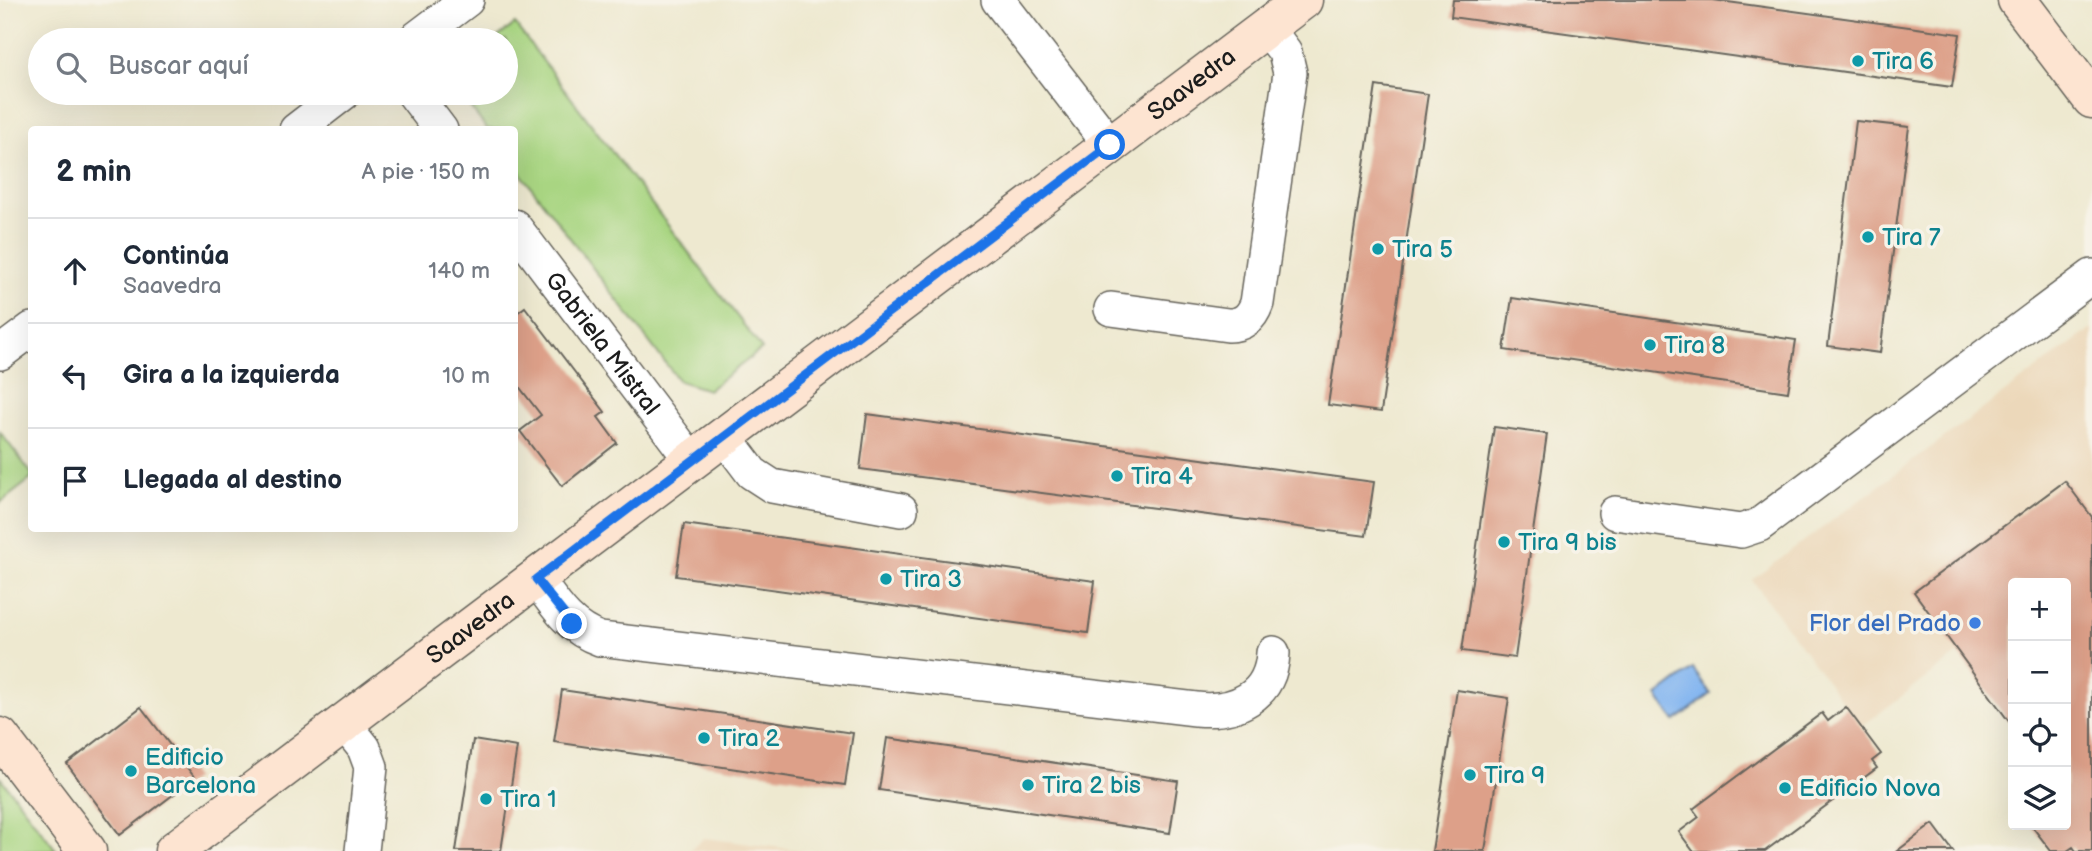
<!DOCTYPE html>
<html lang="es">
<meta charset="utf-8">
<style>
:root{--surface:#fff;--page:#f6f6f7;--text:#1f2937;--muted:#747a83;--line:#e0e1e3}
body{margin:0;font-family:"Balsamiq Sans",sans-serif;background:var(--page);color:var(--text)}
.controls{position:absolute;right:21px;bottom:21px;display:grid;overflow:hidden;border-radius:7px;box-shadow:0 7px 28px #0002}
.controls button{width:63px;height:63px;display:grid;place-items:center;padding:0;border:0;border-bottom:2px solid var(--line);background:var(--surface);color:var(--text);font:35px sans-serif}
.stop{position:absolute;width:21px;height:21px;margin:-16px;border:5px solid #1a73e8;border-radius:50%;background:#fff}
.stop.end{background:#1a73e8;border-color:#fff;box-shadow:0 2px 7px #0008}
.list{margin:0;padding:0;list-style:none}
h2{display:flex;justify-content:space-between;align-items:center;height:91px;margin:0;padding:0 28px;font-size:30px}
h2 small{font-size:23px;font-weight:400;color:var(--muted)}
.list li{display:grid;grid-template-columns:46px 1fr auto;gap:21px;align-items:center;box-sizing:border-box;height:105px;padding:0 28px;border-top:2px solid var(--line)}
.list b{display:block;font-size:26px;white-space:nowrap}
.list p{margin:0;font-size:23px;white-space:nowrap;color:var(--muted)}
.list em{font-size:23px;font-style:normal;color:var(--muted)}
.icon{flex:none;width:38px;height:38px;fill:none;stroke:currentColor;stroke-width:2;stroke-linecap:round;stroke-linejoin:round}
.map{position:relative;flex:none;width:2092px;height:851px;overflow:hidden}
.search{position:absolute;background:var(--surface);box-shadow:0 7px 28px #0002;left:28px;top:28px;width:490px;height:77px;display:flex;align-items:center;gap:18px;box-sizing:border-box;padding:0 24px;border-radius:38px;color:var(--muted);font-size:26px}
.panel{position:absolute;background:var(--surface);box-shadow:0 7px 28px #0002;left:28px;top:126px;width:490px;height:406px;border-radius:7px}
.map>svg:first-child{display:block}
.built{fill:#ecd8ba}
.green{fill:#a9d582;stroke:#62784f;stroke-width:2}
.water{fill:#84b6f0;stroke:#506986;stroke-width:2}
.building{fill:#dda089}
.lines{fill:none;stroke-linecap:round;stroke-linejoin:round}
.street-casing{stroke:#66645b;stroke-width:36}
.secondary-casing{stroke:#66645b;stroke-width:41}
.street{stroke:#fff;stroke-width:33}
.secondary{stroke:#fde4d1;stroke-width:38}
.route{stroke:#1a73e8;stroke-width:9}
.culture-dot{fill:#0f9aa8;stroke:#f7f3e8;stroke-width:2.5}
.shop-dot{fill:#3f7fe0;stroke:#f7f3e8;stroke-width:2.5}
.labels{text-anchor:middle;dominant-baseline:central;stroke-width:7;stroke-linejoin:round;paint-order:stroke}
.culture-label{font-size:24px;fill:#0d838f;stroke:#f7f3e8;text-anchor:start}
.street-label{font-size:24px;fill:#1c1c1c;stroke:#f7f3e8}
.shop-label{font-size:24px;fill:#366cbe;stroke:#f7f3e8;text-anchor:end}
</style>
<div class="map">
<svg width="2092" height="851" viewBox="0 0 2092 851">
<rect width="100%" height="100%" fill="#f7f3e8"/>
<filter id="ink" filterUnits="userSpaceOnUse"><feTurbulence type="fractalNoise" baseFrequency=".0143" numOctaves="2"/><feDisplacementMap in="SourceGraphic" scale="14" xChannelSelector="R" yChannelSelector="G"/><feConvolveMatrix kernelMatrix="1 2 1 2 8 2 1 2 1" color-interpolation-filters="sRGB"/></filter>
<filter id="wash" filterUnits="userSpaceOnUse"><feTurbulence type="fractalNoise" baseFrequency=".00686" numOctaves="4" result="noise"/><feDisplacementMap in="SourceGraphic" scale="28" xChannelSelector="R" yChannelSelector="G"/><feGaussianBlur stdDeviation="1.57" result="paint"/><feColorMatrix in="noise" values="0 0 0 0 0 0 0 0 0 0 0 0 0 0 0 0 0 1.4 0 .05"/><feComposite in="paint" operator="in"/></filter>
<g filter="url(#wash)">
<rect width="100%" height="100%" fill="#eee9d0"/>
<path class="built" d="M2092,328V763L2066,783V583H2013V727L1959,653L1861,727L1752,580Z
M704,838L805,851H689Z"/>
<path class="green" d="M515,24L762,349L708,390L679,381L515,166L514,130L487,129L460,94L506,93V40H494Z
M0,432L32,474L31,479L0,503Z
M0,777L57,851H0Z"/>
<path class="water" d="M1693,669L1711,694L1675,721L1657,696Z"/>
<g id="blocks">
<path class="building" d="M1453,0H1713L1960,34L1952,87L1451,17Z
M1376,86L1428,94L1381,412L1328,405Z
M1856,121L1909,127L1880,353L1828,346Z
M1512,298L1796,340L1788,392L1504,350Z
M525,307L605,412L598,417L617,443L562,486L520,431L541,415L514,380V310L517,313Z
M867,414L1374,482L1366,536L860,469Z
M1494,427L1547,434L1515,658L1462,651Z
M2065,481L2092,517V851H2076L2073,847L2067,851H2051L2031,825H2066V583H2013V727L1914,592Z
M684,524L1095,581L1088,633L676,576Z
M562,690L853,733L845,785L554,742Z
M1457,690L1509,698L1485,851H1432Z
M141,707L195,778L120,835L67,764Z
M1846,707L1881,754L1872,761L1877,768L1765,851H1693L1679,832L1699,817L1693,809L1822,713L1828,721Z
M887,738L1178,781L1170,833L879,790Z
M473,740L517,747L501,851H456Z
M1933,824L1953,851H1897Z"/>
</g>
</g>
<g filter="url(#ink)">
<use href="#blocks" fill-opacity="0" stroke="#66645b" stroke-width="2"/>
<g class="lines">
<g class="street-casing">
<g id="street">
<path d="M998,0L1110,145"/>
<path d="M414,40L467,0"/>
<path d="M413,93L441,130"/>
<path d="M296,130L344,93"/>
<path id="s1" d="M514,226L692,461"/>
<path d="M1111,309L1228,325C1244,325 1252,317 1257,303L1290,73L1285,52L1267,28"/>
<path d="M0,353L32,329"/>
<path d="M724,436L752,473L772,486L901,510"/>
<path d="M1615,513L1741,531L1759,525L2092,276"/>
<path d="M536,578C554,603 569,629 600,639L1196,709C1235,713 1271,697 1273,653"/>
<path d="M344,723L364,748L371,767L362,851"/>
</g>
</g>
<g class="secondary-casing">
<g id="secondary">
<path d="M2017,0L2092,99"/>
<path d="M0,737L87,851"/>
<path id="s2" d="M174,851L1303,0"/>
</g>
</g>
<use href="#street" class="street"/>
<use href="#secondary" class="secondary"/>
</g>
</g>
<g class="lines" filter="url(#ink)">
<path class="route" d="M572,624L536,579L1110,145"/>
</g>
<g class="culture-dot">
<circle cx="1858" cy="61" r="7"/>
<circle cx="1868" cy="237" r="7"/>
<circle cx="1378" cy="249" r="7"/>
<circle cx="1650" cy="345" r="7"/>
<circle cx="1117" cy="476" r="7"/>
<circle cx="1504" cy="542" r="7"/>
<circle cx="886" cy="579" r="7"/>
<circle cx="704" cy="738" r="7"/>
<circle cx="131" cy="771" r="7"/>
<circle cx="1470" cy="775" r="7"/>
<circle cx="1028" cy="785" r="7"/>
<circle cx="1785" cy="788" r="7"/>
<circle cx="486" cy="799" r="7"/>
</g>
<circle class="shop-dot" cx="1975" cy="623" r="7"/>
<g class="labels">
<g class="culture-label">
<text x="1872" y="61">Tira 6</text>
<text x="1882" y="237">Tira 7</text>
<text x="1392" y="249">Tira 5</text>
<text x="1664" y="345">Tira 8</text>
<text x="1131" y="476">Tira 4</text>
<text x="1518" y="542">Tira 9 bis</text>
<text x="900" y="579">Tira 3</text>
<text x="718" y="738">Tira 2</text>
<text x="145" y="757">Edificio<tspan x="145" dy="28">Barcelona</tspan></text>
<text x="1484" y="775">Tira 9</text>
<text x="1042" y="785">Tira 2 bis</text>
<text x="1799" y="788">Edificio Nova</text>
<text x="500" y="799">Tira 1</text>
</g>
<g class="street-label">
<text stroke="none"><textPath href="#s2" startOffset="1274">Saavedra</textPath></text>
<text stroke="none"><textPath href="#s1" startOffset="147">Gabriela Mistral</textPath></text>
<text stroke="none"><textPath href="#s2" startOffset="371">Saavedra</textPath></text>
</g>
<g class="shop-label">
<text x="1961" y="623">Flor del Prado</text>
</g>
</g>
</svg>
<div class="controls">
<button>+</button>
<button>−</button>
<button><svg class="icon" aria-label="locate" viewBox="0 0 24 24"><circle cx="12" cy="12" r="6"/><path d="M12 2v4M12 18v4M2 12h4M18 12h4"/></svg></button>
<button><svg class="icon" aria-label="layers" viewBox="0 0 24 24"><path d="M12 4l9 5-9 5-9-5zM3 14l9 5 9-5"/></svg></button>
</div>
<div class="stop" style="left:1110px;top:145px"></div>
<div class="stop end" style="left:572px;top:624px"></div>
<div class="search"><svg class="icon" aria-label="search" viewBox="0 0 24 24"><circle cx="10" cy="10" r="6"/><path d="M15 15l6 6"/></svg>Buscar aquí</div>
<section class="panel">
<h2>2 min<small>A pie · 150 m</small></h2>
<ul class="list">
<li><svg class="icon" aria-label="ahead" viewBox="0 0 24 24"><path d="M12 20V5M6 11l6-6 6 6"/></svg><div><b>Continúa</b><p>Saavedra</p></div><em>140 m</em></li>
<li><svg class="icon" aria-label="left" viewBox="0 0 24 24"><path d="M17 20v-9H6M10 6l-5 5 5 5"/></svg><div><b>Gira a la izquierda</b></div><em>10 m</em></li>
<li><svg class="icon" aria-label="arrive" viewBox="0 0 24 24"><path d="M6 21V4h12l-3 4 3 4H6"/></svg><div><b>Llegada al destino</b></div></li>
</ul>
</section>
</div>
